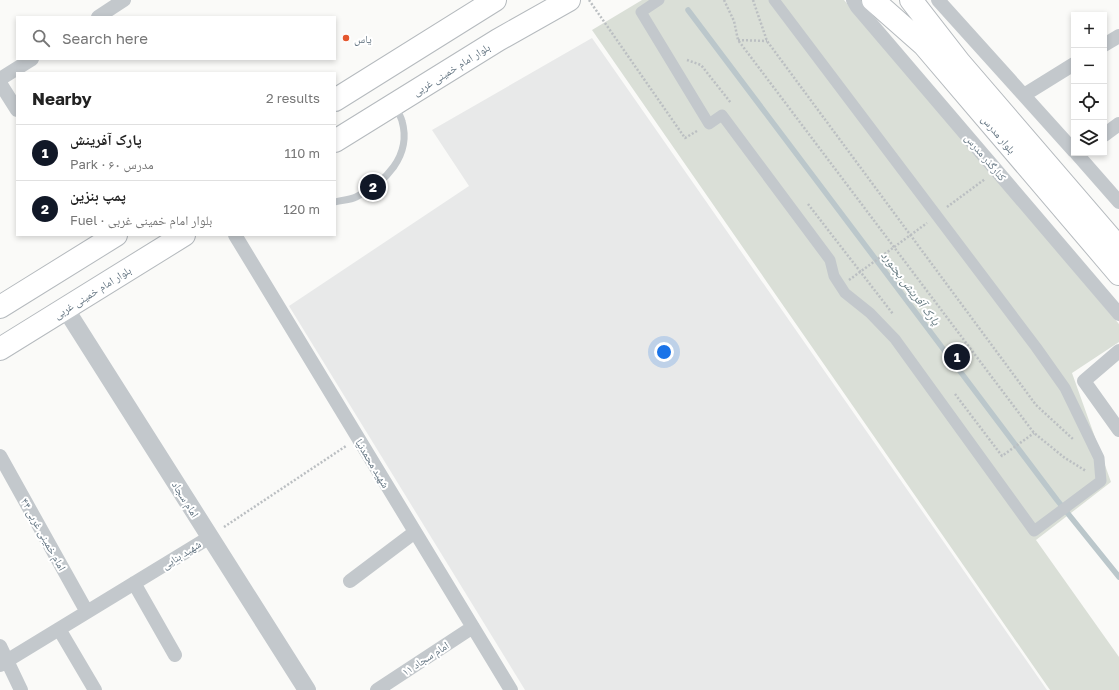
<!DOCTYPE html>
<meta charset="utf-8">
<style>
:root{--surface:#fff;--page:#f2f2f2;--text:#222;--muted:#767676;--line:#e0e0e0;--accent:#111827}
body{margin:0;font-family:"Golos Text","Noto Naskh Arabic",sans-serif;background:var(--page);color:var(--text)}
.controls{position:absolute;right:12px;top:12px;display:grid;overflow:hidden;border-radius:0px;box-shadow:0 2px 6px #0003}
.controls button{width:36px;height:36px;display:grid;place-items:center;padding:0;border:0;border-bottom:1px solid var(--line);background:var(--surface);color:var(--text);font:20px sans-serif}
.you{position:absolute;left:664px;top:352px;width:14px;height:14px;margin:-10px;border:3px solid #fff;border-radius:50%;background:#1a73e8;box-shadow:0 0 0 6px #1a73e833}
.badge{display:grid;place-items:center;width:26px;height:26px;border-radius:50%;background:var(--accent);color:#fff;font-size:13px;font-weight:700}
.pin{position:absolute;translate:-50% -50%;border:2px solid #fff;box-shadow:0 1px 4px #0006}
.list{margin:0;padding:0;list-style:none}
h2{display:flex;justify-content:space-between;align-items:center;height:52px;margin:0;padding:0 16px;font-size:17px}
h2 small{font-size:13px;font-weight:400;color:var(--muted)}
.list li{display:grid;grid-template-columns:26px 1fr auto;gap:12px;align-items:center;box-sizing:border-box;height:56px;padding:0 16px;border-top:1px solid var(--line)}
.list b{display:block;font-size:15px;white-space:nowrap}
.list p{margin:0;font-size:13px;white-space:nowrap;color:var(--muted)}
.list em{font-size:13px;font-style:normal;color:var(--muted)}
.icon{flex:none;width:22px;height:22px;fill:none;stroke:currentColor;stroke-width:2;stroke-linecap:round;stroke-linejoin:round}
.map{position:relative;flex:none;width:1119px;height:690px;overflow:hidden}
.search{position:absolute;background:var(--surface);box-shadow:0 2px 6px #0003;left:16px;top:16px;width:320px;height:44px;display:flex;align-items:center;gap:10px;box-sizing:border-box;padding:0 14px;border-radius:0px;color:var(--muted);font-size:15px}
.panel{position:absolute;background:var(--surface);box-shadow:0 2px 6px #0003;left:16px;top:72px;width:320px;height:164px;border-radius:0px}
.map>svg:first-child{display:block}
.built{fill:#e8e9e9}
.green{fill:#dadfd7}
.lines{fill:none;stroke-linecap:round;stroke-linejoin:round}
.stream{stroke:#bbc7cb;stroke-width:5.5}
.primary-casing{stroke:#b5babe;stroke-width:24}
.path{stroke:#bbbfc2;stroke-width:2.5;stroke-dasharray:2 2;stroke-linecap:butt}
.service{stroke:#c3c8cc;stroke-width:7}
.pedestrian{stroke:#c3c8cc;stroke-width:11}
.minor{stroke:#c3c8cc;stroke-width:14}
.tertiary{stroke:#c3c8cc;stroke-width:18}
.primary{stroke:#fff;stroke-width:22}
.path-bridge{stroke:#bbbfc2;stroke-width:2.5;stroke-dasharray:2 2;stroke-linecap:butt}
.poi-dot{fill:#e4572e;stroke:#fff;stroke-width:1.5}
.labels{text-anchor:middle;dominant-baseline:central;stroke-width:4;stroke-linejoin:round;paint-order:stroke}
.poi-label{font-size:11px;fill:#657683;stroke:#fff;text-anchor:start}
.street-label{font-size:11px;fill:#657683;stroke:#fff}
.water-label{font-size:12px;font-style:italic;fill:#60757c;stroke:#fff}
</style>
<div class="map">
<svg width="1119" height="690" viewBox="0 0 1119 690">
<rect width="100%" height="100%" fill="#fafaf8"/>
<path class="built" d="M592,38L1047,690H525L289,306L469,186L432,130Z"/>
<path class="green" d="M642,0H844L1119,324V342L1072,373L1111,482L1036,540L1119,657V690H1050L592,30Z"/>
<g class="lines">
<path class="stream" d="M688,10L1057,500L1119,577"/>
<g class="primary-casing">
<path id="primary" d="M873,0L924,45L1119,274
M911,0L960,63L1119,248
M335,100L495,0
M335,141L498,40L569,0
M0,307L116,235
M0,349L184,235"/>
</g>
<path class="path" d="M589,0L685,138L697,131
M724,0L734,21L738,40L1034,433L1065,458L1086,471
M753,0L767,41L1036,405L1074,440
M738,40L767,41
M687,60L701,65L731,103
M808,204L893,314
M947,207L985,179
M955,394L1002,456L1034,433
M224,527L346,446"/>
<path class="service" d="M335,202C342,200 350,200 356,197C385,183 412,156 402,121C401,117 398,112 396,107"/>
<path class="pedestrian" d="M659,0L641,12L709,124L722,115L830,260L834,276L845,293L870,313L895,339L1034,531L1101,481L1099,458L1065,388L1036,347L774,0"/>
<path class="minor" d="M853,0L857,7L1119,314
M938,0L1074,151
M98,17L124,0
M1104,45L1119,36
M0,79L32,59
M0,83L17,110
M1024,95L1074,64
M1104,135L1119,124
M1076,153L1119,202
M235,235L511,690
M1119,351L1084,381L1119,430
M0,456L87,612
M350,581L415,532
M134,583L175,655
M59,629L95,690
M0,646L21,690
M0,665L210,537
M377,690L473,627"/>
<path class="tertiary" d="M65,308L307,690"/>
<use href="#primary" class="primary"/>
<path class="path-bridge" d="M849,280L927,223"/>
</g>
<circle class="poi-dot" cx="346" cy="38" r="4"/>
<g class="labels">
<g class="poi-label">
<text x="354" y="38">یاس</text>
</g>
<g class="street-label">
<text transform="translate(451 69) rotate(-32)">بلوار امام خمینی غربی</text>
<text transform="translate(999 134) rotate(50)">بلوار مدرس</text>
<text transform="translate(986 157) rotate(50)">کنارگذر مدرس</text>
<text transform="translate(92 292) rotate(-32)">بلوار امام خمینی غربی</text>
<text transform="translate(373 463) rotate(59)">شهید محمدنیا</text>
<text transform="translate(186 499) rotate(58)">امام سجاد</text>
<text transform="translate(44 534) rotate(61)">امام خمینی غربی ۴۴</text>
<text transform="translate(181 554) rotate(-32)">شهید بنایی</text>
<text transform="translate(425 658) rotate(-33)">امام سجاد ۱۱</text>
</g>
<g class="water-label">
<text transform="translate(911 288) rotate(53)">پارک آفرینش بجنورد</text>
</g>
</g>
</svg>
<div class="controls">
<button>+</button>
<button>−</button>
<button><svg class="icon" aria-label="locate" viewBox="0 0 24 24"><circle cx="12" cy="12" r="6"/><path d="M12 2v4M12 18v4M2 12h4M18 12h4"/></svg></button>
<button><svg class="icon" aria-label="layers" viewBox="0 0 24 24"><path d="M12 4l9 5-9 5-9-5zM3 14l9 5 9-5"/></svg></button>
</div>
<div class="you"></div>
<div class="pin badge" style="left:957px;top:357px">1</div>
<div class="pin badge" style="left:373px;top:187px">2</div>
<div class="search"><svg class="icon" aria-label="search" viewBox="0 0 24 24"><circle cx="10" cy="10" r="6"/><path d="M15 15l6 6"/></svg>Search here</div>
<section class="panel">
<h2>Nearby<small>2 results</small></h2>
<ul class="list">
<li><span class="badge">1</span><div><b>پارک آفرینش</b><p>Park · مدرس ۶۰</p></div><em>110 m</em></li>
<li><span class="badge">2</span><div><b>پمپ بنزین</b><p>Fuel · بلوار امام خمینی غربی</p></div><em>120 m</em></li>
</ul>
</section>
</div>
